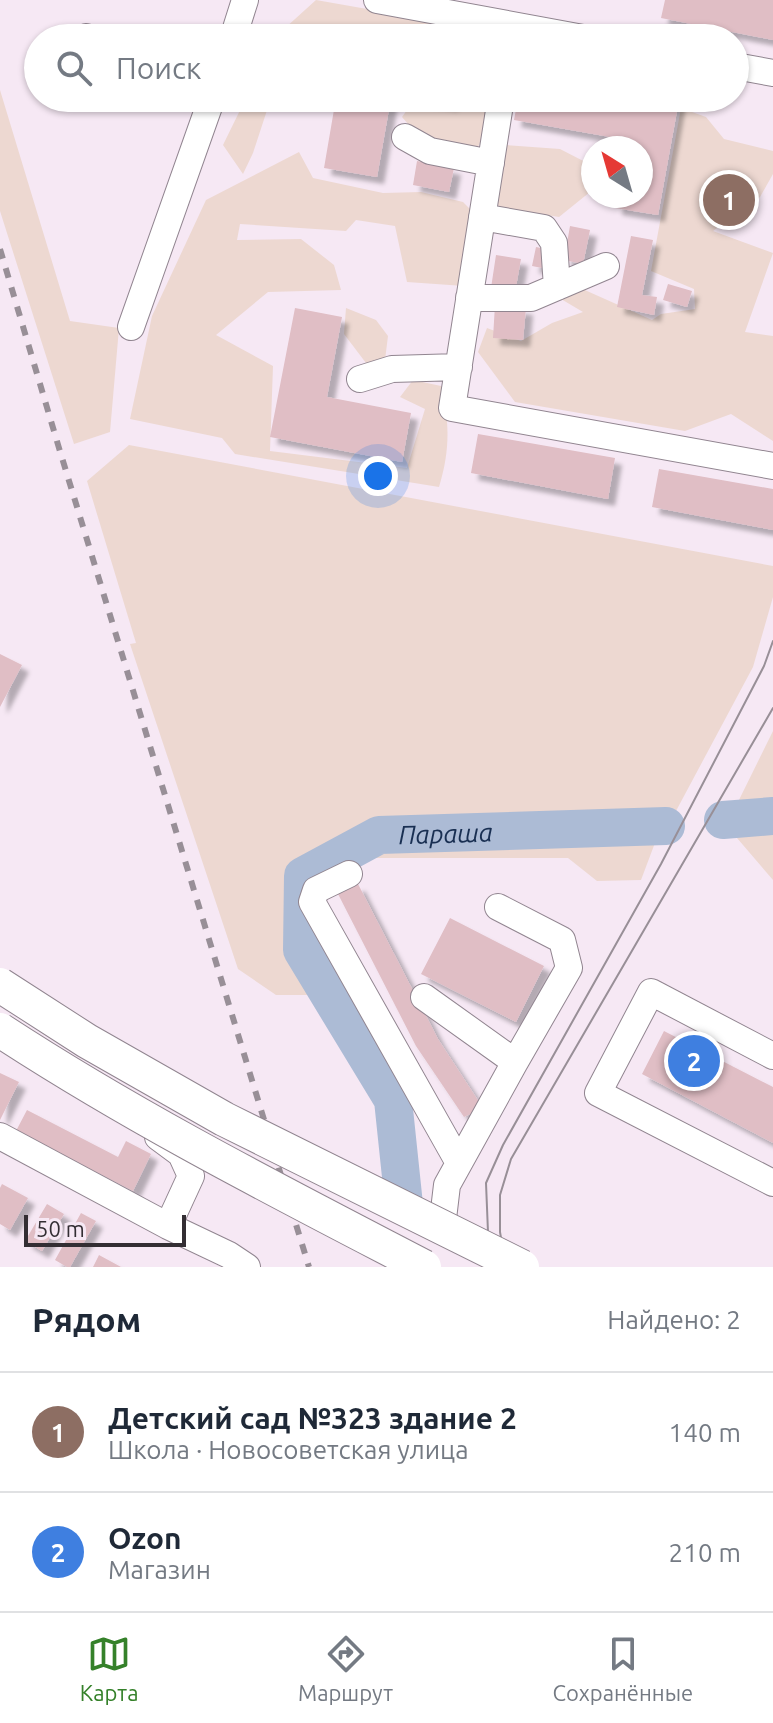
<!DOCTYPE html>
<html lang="ru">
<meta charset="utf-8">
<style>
:root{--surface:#fff;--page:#f6f6f7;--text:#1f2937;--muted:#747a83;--line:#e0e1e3;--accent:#35812a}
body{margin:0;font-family:Ubuntu,sans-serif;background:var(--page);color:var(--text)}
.compass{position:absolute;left:581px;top:136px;width:72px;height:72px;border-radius:50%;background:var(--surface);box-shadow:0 2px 6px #0004;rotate:323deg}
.scale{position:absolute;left:24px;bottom:20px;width:162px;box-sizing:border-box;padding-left:8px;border:4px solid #332e33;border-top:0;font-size:22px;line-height:28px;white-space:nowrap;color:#332e33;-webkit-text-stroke:6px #f6e8f4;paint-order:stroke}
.you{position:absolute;left:378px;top:476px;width:28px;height:28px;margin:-20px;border:6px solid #fff;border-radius:50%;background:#1a73e8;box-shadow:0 0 0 12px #1a73e833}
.badge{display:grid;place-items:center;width:52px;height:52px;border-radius:50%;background:var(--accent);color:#fff;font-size:26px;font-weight:700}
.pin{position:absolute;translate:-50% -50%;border:4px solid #fff;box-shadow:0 2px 8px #0006}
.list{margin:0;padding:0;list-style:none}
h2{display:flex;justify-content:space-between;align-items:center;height:104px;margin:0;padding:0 32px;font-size:34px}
h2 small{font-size:26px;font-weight:400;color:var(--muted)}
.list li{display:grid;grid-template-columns:52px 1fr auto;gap:24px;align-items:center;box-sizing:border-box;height:120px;padding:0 32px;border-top:2px solid var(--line)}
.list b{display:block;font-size:30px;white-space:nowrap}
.list p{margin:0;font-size:26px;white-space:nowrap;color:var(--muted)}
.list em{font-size:26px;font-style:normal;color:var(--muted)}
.icon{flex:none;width:44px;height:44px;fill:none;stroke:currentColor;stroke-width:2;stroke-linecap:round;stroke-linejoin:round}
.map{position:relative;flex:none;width:773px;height:1267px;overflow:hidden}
.search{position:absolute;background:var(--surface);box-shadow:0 2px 6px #0004;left:24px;right:24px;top:24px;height:88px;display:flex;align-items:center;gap:20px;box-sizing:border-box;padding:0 28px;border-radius:44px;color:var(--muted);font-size:30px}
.sheet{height:344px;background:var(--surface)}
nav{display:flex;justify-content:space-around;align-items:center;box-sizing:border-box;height:112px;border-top:2px solid var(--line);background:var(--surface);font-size:22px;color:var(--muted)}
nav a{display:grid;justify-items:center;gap:4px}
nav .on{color:var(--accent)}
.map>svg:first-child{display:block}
.green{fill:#edd8d1}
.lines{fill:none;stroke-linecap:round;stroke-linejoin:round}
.river{stroke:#acbbd5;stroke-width:38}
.building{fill:#e0bec5;filter:url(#shadow)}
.minor-casing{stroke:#918590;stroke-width:28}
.minor{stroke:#fff;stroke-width:26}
.tram{stroke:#988f97;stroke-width:2}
.rail{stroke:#988f97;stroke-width:6;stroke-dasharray:10 10;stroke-linecap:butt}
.major-bridge-casing{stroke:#918590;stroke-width:36;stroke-linecap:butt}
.major-bridge{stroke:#fff;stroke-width:34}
.labels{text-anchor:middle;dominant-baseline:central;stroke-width:7;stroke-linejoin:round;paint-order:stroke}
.water-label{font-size:26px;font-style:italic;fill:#192f52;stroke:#f6e8f4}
</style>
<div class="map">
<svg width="773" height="1267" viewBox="0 0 773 1267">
<defs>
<filter id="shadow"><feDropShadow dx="7" dy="7" stdDeviation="2" flood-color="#0004"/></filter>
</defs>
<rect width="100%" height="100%" fill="#f6e8f4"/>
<path class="green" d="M316,0L475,28L481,38H274Z
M0,90L70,321L119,328L110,432L74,444L0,211Z
M246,98H271L253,153L243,174L223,145Z
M460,98H493L486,133L473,155L426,145L402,117L412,103L458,108Z
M681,108L706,117L724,139L773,151V174L760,197L713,231L773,253L745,332L773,336V441L731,414L685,431L515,402L478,352L487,328L521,341L552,323L583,312L544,289L550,273L587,291L652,320L661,314L695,309L694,289L651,271Z
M505,145L560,149L593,166V185L590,192L559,217L496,207Z
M299,152L313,178L383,193L421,192L463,202L474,213L464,286L407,282L395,226L356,220L346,231L240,224L237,240L301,239L334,265L341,290L268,292L216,335L273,366L270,451L407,468L425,409L400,397L413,380L441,386C450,422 450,451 439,487L235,454L222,438L130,419L152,316L206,200Z
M346,308L376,320L388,336L385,360L366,363L344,334Z
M129,445L773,566V597L753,667L676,811H667L641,880L597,881L568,858H372L311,882L352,995H276L238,969L130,644L136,643L87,481Z
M773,731V813L743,816L737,804Z
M773,820V880L725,824Z"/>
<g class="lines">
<g class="river">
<path d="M723,820L773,816"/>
<path id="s1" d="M404,1205L393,1100L302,950L303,876L379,835L666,826"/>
</g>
</g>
<path class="building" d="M665,0H773V40L661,18Z
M336,98H391L377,177L324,168Z
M423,98H452L451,104L423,100Z
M518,98H666L679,100L658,215L615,208L617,196H641V148H625L627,140L514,120Z
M417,161L454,168L449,192L413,185Z
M570,226L590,230L583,264L564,260Z
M631,236L653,240L642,295L657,297L654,315L617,307Z
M536,247L546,249L542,268L532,266Z
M496,255L521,259L515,292L491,288Z
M668,284L692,291L687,307L663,300Z
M495,305L526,308L523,340L493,338Z
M295,308L342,317L327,397L411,413L402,462L270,437Z
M478,434L615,458L608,499L471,473Z
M659,469L773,489V530L652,507Z
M0,654L22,665L0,707Z
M358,884L438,1039L483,1108L464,1117L416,1046L338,894Z
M450,918L544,966L516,1022L421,974Z
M664,1031L773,1087V1143L642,1074Z
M0,1073L19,1082L0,1120Z
M27,1110L118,1157L126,1141L151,1154L133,1191L16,1131Z
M2,1184L28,1198L10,1230L0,1224V1188Z
M47,1204L64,1214L42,1251L25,1241Z
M81,1213L96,1221L70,1267H67L55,1260Z
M99,1255L121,1267H93Z"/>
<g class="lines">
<g class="minor-casing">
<path id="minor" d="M377,0L583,38
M86,37L89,38
M233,38L245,0
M735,66L773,73
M501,98L452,408L773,466
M405,137L430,151L491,163
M482,217L544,228L554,243L557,287
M469,298H531L606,266
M131,327L212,98
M360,379L392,369L459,367
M349,874L316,890L312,902L459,1163
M498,907L562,940L569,968L515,1062
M424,997L515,1062L447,1185L442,1227
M773,1056L651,992L598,1093L773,1183
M0,1136L168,1226L229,1255L247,1267
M158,1137L181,1154L191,1176L168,1226"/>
</g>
<use href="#minor" class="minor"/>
<path class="tram" d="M492,1267L489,1257L486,1183L503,1145L661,864L764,666L773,641
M506,1267L500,1232V1195L511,1159L773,708"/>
<path class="rail" d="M0,249L59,448L309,1267"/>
<g class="major-bridge-casing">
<path id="major-bridge" d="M0,985L87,1041L224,1119L522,1267
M0,1030C136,1119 280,1192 424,1267"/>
</g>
<use href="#major-bridge" class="major-bridge"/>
</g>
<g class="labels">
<g class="water-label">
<text stroke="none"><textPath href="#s1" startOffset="508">Параша</textPath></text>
</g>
</g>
</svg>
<svg class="compass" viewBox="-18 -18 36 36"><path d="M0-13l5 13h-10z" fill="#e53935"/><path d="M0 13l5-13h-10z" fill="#747a83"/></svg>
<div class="scale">50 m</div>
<div class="you"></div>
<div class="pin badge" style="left:729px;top:200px;background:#8d6e63">1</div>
<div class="pin badge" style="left:694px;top:1061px;background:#3f7fe0">2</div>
<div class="search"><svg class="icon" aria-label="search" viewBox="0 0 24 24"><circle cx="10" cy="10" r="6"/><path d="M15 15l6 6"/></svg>Поиск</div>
</div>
<section class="sheet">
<h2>Рядом<small>Найдено: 2</small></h2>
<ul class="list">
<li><span class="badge" style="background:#8d6e63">1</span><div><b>Детский сад №323 здание 2</b><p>Школа · Новосоветская улица</p></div><em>140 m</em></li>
<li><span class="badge" style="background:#3f7fe0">2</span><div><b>Ozon</b><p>Магазин</p></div><em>210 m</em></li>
</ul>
</section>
<nav>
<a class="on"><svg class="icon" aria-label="map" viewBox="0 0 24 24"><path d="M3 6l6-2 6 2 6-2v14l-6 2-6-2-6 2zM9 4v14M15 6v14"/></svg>Карта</a>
<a><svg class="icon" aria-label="directions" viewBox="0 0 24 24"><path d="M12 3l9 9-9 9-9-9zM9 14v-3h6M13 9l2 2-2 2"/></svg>Маршрут</a>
<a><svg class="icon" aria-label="saved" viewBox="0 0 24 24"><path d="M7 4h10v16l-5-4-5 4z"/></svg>Сохранённые</a>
</nav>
